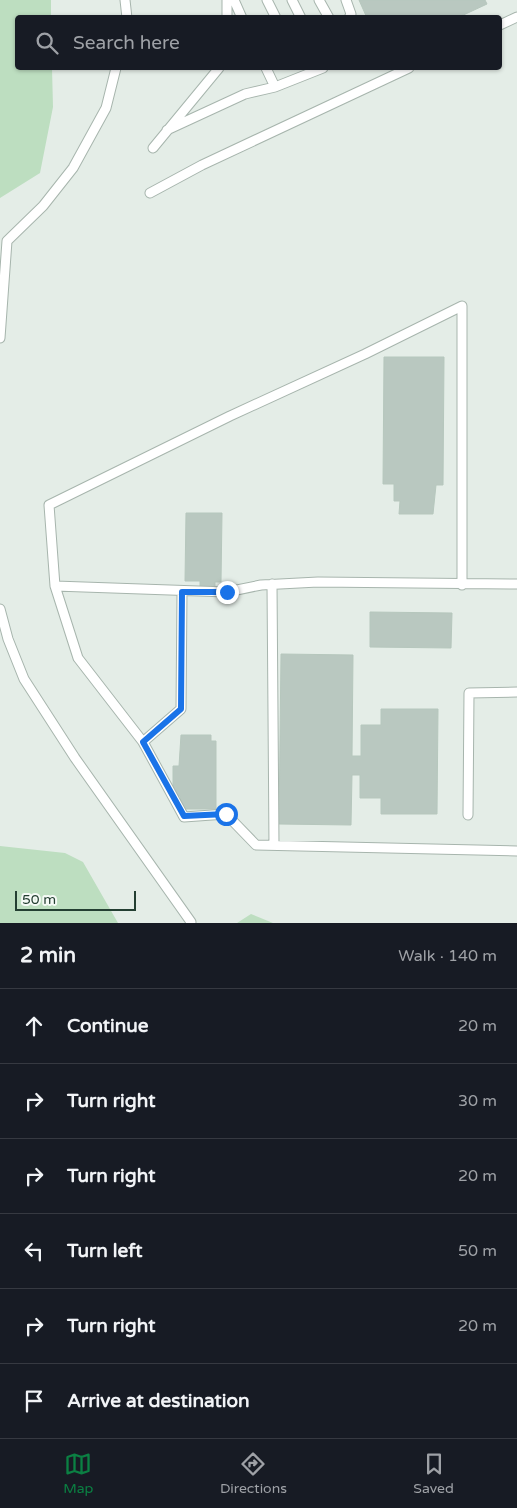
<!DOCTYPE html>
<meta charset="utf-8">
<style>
:root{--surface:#171b24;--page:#242831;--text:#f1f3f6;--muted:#9ea1a6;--line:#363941;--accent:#0b8043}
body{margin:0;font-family:"Varela Round",sans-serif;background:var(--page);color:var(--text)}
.scale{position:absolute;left:15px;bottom:12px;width:121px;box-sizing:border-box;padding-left:5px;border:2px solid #243f32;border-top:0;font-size:14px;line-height:18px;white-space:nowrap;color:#243f32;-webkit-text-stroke:4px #f5faf6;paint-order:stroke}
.stop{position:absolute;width:15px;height:15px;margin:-11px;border:4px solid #1a73e8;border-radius:50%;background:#fff}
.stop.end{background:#1a73e8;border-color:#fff;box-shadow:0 1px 5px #0008}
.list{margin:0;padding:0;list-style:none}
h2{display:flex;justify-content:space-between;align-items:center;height:65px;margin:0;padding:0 20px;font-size:21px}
h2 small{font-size:16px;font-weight:400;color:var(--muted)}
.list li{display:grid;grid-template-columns:32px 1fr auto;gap:15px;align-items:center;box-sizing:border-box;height:75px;padding:0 20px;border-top:1px solid var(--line)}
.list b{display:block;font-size:19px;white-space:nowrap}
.list em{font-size:16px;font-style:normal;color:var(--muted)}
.icon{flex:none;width:28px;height:28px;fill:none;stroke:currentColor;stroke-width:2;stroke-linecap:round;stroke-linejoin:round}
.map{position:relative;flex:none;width:517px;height:923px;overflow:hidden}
.search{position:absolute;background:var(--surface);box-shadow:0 1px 4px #0004;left:15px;right:15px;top:15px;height:55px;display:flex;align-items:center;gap:12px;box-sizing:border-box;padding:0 18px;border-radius:5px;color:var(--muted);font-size:19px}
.sheet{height:515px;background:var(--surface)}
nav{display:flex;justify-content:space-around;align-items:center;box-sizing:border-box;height:70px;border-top:1px solid var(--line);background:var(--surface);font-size:14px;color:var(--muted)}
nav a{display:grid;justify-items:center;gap:2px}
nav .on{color:var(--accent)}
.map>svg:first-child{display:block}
.green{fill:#bddec0}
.building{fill:#b9c8c0;stroke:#b6c7bd}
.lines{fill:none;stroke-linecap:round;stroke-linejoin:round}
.lane-casing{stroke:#a7b5ad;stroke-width:11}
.lane{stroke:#fff;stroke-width:9}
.route{stroke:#1a73e8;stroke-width:6}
</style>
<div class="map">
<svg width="517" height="923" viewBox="0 0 517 923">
<rect width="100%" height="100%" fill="#e4ede7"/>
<path class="green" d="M0,0H51V17L18,18V68H52L53,107L40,173L0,198Z
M0,846L65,853L83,862L118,923H0Z
M251,914L273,923H237Z"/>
<path class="building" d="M359,0H485L487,4L457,18H367Z
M384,357H444L443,485H436L433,514H399L400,501H394V484H383Z
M186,513H222L221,582H215V588H200V581H185Z
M370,612L452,613L451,648L370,647Z
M281,654L353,655L352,756H361V725H381V709H438L437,814H381V798H360V775H352L351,825L279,824Z
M181,735H211V741H216V809H181L180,796H173V766H179Z"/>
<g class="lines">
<g class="lane-casing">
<path id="lane" d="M125,0L127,18
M234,0L242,18
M267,0L276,18
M292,0L301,18
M319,0L329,18
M346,0L351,14L349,18
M227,18V0
M500,25L517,17
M266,68L275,87L323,68
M167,130L245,94L275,87
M153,148L219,68
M150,193L202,165L409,68
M0,338L7,241L43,206L73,168L106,108L116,68
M272,584L274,845
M462,585V306L365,354L230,416L49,505L55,586L227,592L261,585L318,582L517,584
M55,586L78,658L143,742L181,709L182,592
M0,609L8,639L24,679L75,758L191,922
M143,742L184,817L226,814L256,845L517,851
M468,815L469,693L517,692"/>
</g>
<use href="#lane" class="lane"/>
</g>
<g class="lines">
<path class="route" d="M226,814L184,816L143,742L181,709L182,592H227"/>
</g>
</svg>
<div class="scale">50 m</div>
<div class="stop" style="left:226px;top:814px"></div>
<div class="stop end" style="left:227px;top:592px"></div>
<div class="search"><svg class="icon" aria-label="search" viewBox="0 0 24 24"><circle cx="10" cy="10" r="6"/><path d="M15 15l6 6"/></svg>Search here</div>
</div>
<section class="sheet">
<h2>2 min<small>Walk · 140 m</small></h2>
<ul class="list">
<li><svg class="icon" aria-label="ahead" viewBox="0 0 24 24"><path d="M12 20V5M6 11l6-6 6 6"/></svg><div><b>Continue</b></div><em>20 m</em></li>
<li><svg class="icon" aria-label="right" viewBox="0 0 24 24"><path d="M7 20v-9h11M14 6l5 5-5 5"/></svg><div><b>Turn right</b></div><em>30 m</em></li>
<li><svg class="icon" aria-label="right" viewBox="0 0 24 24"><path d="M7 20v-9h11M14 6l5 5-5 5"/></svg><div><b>Turn right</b></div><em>20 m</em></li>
<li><svg class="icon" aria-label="left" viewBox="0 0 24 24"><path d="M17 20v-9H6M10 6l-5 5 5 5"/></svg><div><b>Turn left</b></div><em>50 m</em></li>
<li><svg class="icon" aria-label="right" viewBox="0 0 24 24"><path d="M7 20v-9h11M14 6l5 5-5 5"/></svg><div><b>Turn right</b></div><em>20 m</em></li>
<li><svg class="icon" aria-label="arrive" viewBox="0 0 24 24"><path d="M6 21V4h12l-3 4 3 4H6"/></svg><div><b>Arrive at destination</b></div></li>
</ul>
</section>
<nav>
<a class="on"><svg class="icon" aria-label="map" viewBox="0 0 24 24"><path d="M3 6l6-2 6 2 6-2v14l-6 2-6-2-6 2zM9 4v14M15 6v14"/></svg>Map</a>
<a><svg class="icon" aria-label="directions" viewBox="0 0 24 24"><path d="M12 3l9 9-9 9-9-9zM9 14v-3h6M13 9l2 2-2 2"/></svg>Directions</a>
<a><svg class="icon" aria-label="saved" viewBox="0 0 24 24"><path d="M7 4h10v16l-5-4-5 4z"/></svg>Saved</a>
</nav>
